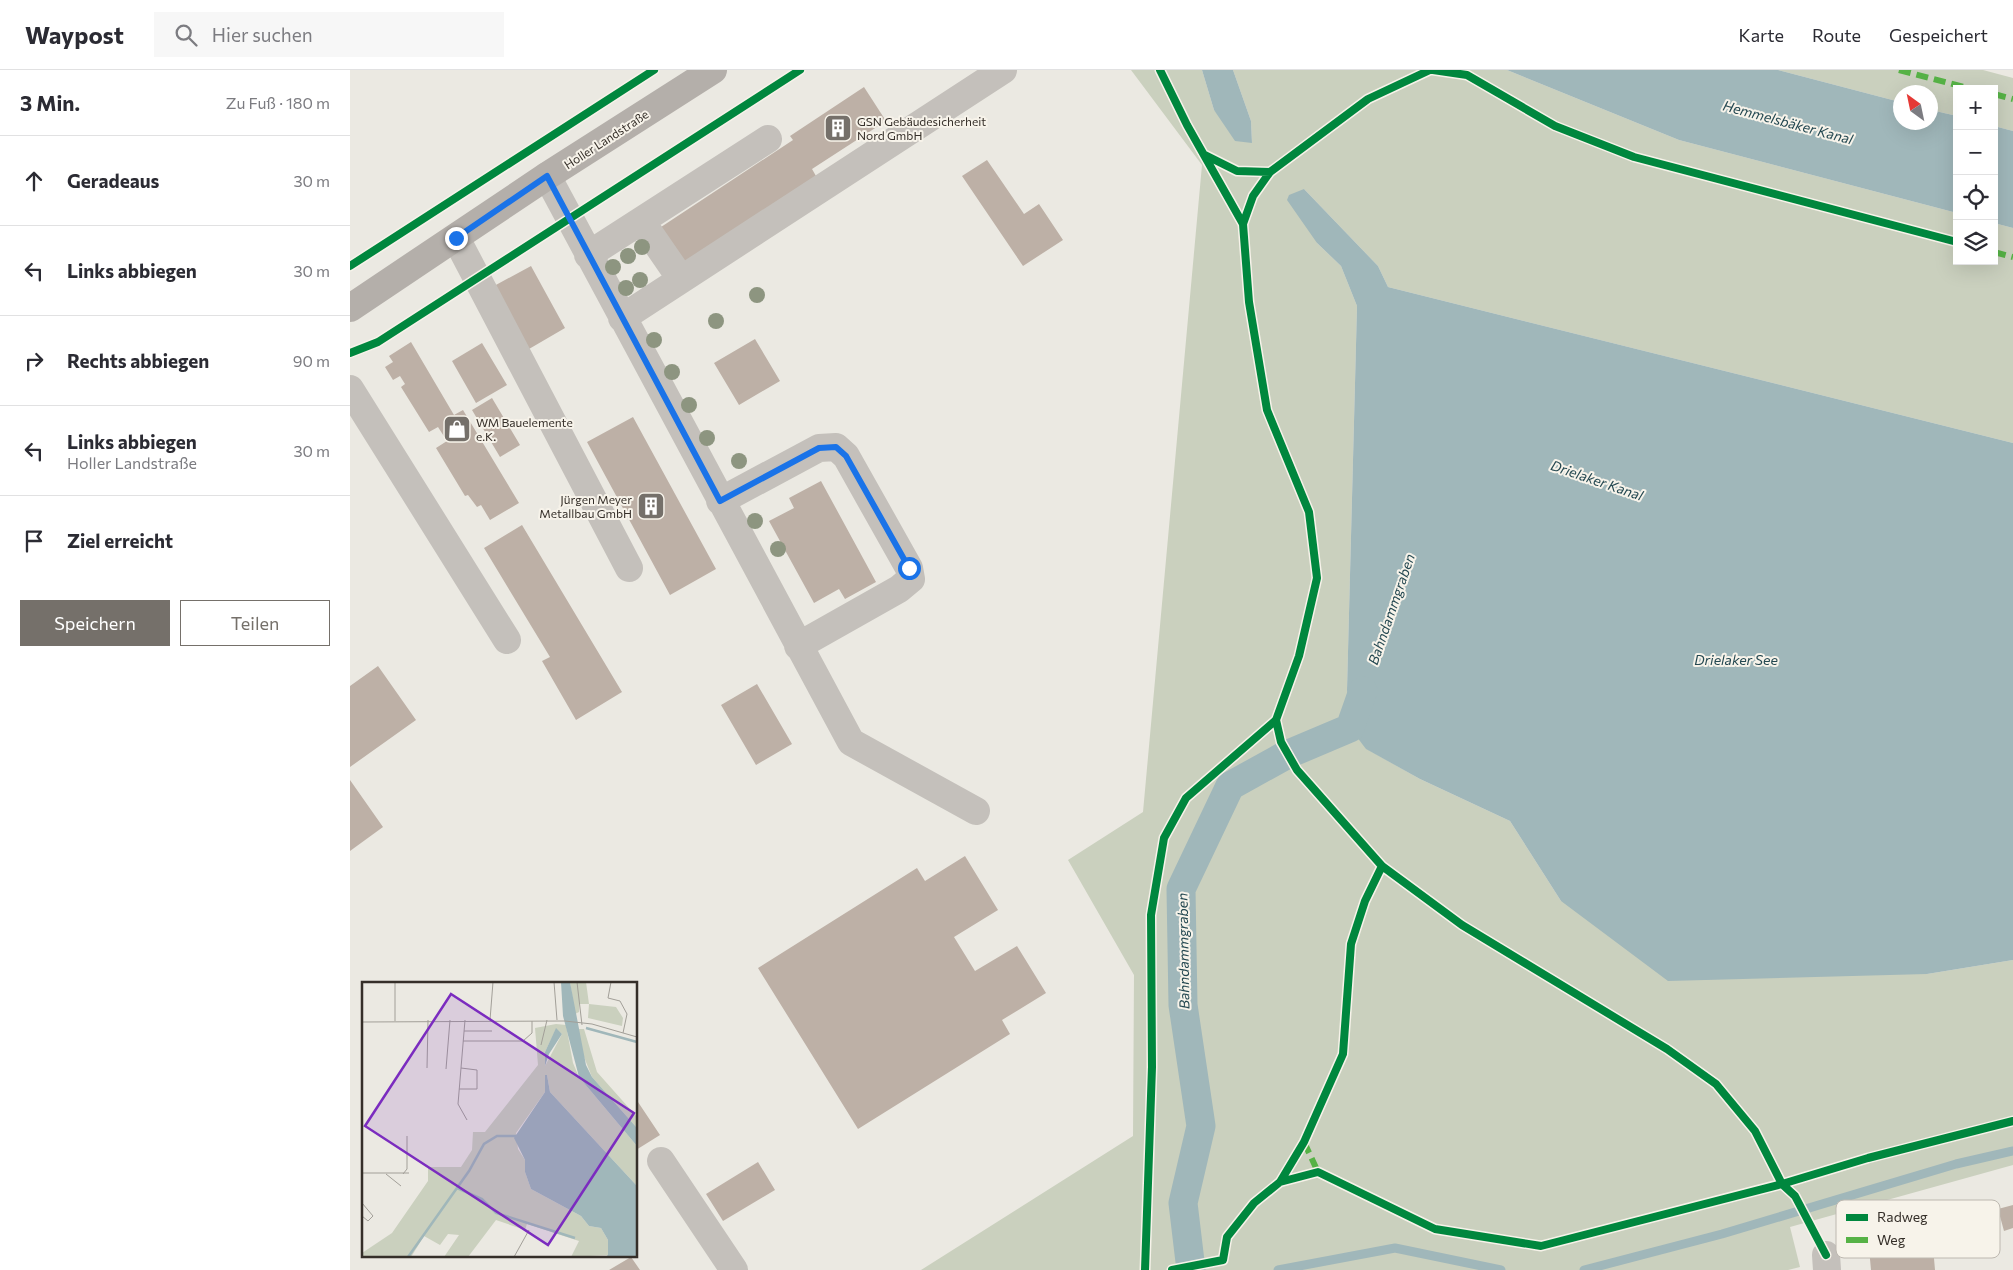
<!DOCTYPE html>
<html lang="de">
<meta charset="utf-8">
<style>
:root{--surface:#fff;--page:#f7f7f7;--text:#2b2b33;--muted:#7c7c81;--line:#e1e1e2;--accent:#75706a}
body{margin:0;font-family:Commissioner,sans-serif;background:var(--page);color:var(--text)}
.controls{position:absolute;right:15px;top:15px;display:grid;overflow:hidden;border-radius:0px;box-shadow:0 5px 20px #0002}
.controls button{width:45px;height:45px;display:grid;place-items:center;padding:0;border:0;border-bottom:1px solid var(--line);background:var(--surface);color:var(--text);font:25px sans-serif}
.compass{position:absolute;left:1543px;top:15px;width:45px;height:45px;border-radius:50%;background:var(--surface);box-shadow:0 5px 20px #0002;rotate:327deg}
.stop{position:absolute;width:15px;height:15px;margin:-11px;border:4px solid #1a73e8;border-radius:50%;background:#fff}
.stop.end{background:#1a73e8;border-color:#fff;box-shadow:0 1px 5px #0008}
.list{margin:0;padding:0;list-style:none}
h2{display:flex;justify-content:space-between;align-items:center;height:65px;margin:0;padding:0 20px;font-size:21px}
h2 small{font-size:16px;font-weight:400;color:var(--muted)}
.list li{display:grid;grid-template-columns:32px 1fr auto;gap:15px;align-items:center;box-sizing:border-box;height:90px;padding:0 20px;border-top:1px solid var(--line)}
.list b{display:block;font-size:19px;white-space:nowrap}
.list p{margin:0;font-size:16px;white-space:nowrap;color:var(--muted)}
.list em{font-size:16px;font-style:normal;color:var(--muted)}
.actions{display:flex;gap:10px;padding:15px 20px}
.actions a{flex:1;padding:11px 0;border:1px solid var(--accent);border-radius:0px;text-align:center;font-size:18px;color:var(--accent)}
.actions .main{background:var(--accent);color:#fff}
.icon{flex:none;width:28px;height:28px;fill:none;stroke:currentColor;stroke-width:2;stroke-linecap:round;stroke-linejoin:round}
.map{position:relative;flex:none;width:1663px;height:1200px;overflow:hidden}
header{display:flex;align-items:center;gap:30px;box-sizing:border-box;height:70px;padding:0 25px;background:var(--surface);border-bottom:1px solid var(--line)}
header strong{font-size:24px}
nav{display:flex;gap:28px;margin-inline-start:auto;font-size:18px}
.search{width:350px;height:45px;background:var(--page);display:flex;align-items:center;gap:12px;box-sizing:border-box;padding:0 18px;border-radius:0px;color:var(--muted);font-size:19px}
main{display:flex}
aside{flex:1;background:var(--surface)}
.map>svg:first-child{display:block}
.green{fill:#cad0be}
.water{fill:#a0b7ba}
.lines{fill:none;stroke-linecap:round;stroke-linejoin:round}
.stream{stroke:#a0b7ba;stroke-width:9}
.canal{stroke:#a0b7ba;stroke-width:29}
.building{fill:#bdb0a6}
.minor{stroke:#c4c0bb;stroke-width:28}
.major{stroke:#b4afaa;stroke-width:28}
.quiet{stroke:#56b246;stroke-width:6;stroke-dasharray:12 6;stroke-linecap:butt}
.cycleway-casing{stroke:#f7f3ea;stroke-width:11}
.cycleway{stroke:#00873e;stroke-width:8}
.tree{fill:#8d9580}
.route{stroke:#1a73e8;stroke-width:6}
.labels{text-anchor:middle;dominant-baseline:central;stroke-width:4;stroke-linejoin:round;paint-order:stroke}
.poi-label{font-size:12px;fill:#352f29;stroke:#f7f3ea;text-anchor:start}
.street-label{font-size:12px;fill:#352f29;stroke:#f7f3ea}
.water-label{font-size:14px;font-style:italic;fill:#244851;stroke:#f7f3ea}
.inset-river{fill:none;stroke:#a0b7ba;stroke-width:2.5}
.inset-road{fill:none;stroke:#a29f98;stroke-width:1}
.view{fill:#7b2cbf;fill-opacity:0.15;stroke:#7b2cbf;stroke-width:2.5}
.inset-edge{fill:none;stroke:#352f29;stroke-width:2.5}
.key{fill:#f7f3ea;stroke:#bdb8b0;stroke-width:1}
.key-label{font-size:14px;fill:#352f29}
</style>
<header>
<strong>Waypost</strong>
<div class="search"><svg class="icon" aria-label="search" viewBox="0 0 24 24"><circle cx="10" cy="10" r="6"/><path d="M15 15l6 6"/></svg>Hier suchen</div>
<nav><a>Karte</a><a>Route</a><a>Gespeichert</a></nav>
</header>
<main>
<aside>
<h2>3 Min.<small>Zu Fuß · 180 m</small></h2>
<ul class="list">
<li><svg class="icon" aria-label="ahead" viewBox="0 0 24 24"><path d="M12 20V5M6 11l6-6 6 6"/></svg><div><b>Geradeaus</b></div><em>30 m</em></li>
<li><svg class="icon" aria-label="left" viewBox="0 0 24 24"><path d="M17 20v-9H6M10 6l-5 5 5 5"/></svg><div><b>Links abbiegen</b></div><em>30 m</em></li>
<li><svg class="icon" aria-label="right" viewBox="0 0 24 24"><path d="M7 20v-9h11M14 6l5 5-5 5"/></svg><div><b>Rechts abbiegen</b></div><em>90 m</em></li>
<li><svg class="icon" aria-label="left" viewBox="0 0 24 24"><path d="M17 20v-9H6M10 6l-5 5 5 5"/></svg><div><b>Links abbiegen</b><p>Holler Landstraße</p></div><em>30 m</em></li>
<li><svg class="icon" aria-label="arrive" viewBox="0 0 24 24"><path d="M6 21V4h12l-3 4 3 4H6"/></svg><div><b>Ziel erreicht</b></div></li>
</ul>
<div class="actions"><a class="main">Speichern</a><a>Teilen</a></div>
</aside>
<div class="map">
<svg width="1663" height="1200" viewBox="0 0 1663 1200">
<rect width="100%" height="100%" fill="#ebe9e2"/>
<path class="green" d="M781,0H852L864,40L902,73L901,51L883,0H1157L1329,70L1607,143V191H1644V153L1663,158V373L1038,217L1028,196L954,119L967,173L991,196L1007,236L997,620L1000,658L1017,679L1070,709L1160,751L1211,831L1577,904L1663,890V1095L1440,1157L1450,1197L1438,1200H571L783,1066L784,905L718,790L793,742L852,95Z
M1428,0H1633L1663,8V61L1644,56V19H1607V46L1581,40L1580,22H1550V32Z"/>
<path class="water" d="M852,0H883L901,51L902,73L885,71L864,40Z
M1157,0H1428L1550,32V52H1580L1581,40L1607,46V143L1329,70Z
M1644,56L1663,61V158L1644,153Z
M954,119L1028,196L1038,217L1663,373V890L1577,904L1318,911L1211,831L1160,751L1070,709L1016,679L1000,658L997,620L1007,236L991,196L967,173L937,130L939,125Z"/>
<g class="lines">
<path class="stream" d="M928,1200L1045,1178L1151,1200
M1234,1200L1372,1164L1606,1094L1663,1081"/>
<path class="canal" d="M841,1200L833,1133L851,1056L833,935L831,819L880,716L936,685L1000,658L1013,621"/>
</g>
<path class="building" d="M514,17L536,51L462,99L466,106L331,195L308,159L443,70L440,66Z
M637,90L674,144L689,134L713,170L673,196L612,106Z
M181,196L215,258L179,279L144,216Z
M405,269L430,311L389,335L364,293Z
M61,272L104,345L113,340L169,433L140,450L131,435L127,437L118,425L115,426L86,378L97,371L88,357L79,362L51,317L55,314L50,306L43,310L35,297L43,292L39,286Z
M132,273L157,315L126,333L102,291Z
M142,328L170,375L150,387L122,340Z
M283,347L366,499L320,525L237,372Z
M471,411L526,512L495,529L489,519L464,533L419,451L444,438L439,428Z
M172,455L272,622L226,650L192,591L200,587L134,478Z
M28,596L66,650L0,697V616Z
M407,614L442,674L406,695L371,635Z
M0,710L33,757L0,781Z
M615,786L648,840L604,867L625,901L667,876L696,923L652,950L660,964L508,1059L408,898L567,798L575,811Z
M286,1029L310,1065L286,1080Z
M408,1092L425,1120L373,1151L356,1124Z
M1663,1135V1158L1654,1161L1648,1139Z
M1546,1164L1548,1181L1583,1177L1585,1200H1521L1518,1167Z
M281,1187L290,1200H259Z"/>
<g class="lines">
<path class="minor" d="M197,106L501,672L626,741
M291,151L331,209
M106,168L279,498
M238,185L418,69
M272,248L653,0
M0,319L157,570
M370,431L469,378L486,377L496,386L559,498L561,509L549,519L448,576
M311,1091L384,1200
M1476,1185L1477,1200"/>
<path class="major" d="M0,238L197,106L363,0"/>
<path class="quiet" d="M1549,0L1622,19
M1644,24L1663,29
M1644,182L1663,187
M954,1072L968,1102"/>
<g class="cycleway-casing">
<path id="cycleway" d="M1083,0L1117,5L1205,56L1284,87L1607,172
M855,85L887,101L920,102
M893,154L903,126L920,102L1018,29L1080,0
M0,196L304,0
M0,283L28,272L450,0
M926,650L931,672L947,700L1032,796
M930,1112L968,1102L1085,1159L1191,1176L1432,1114L1445,1126L1476,1185
M795,1200L802,997L801,845L814,768L836,728L926,650L949,586L967,508L959,442L917,340L899,232L893,154L837,55L810,0
M822,1200L873,1190L877,1167L904,1133L930,1112L954,1072L993,984L1001,874L1015,831L1032,796L1112,855L1317,979L1366,1014L1405,1061L1432,1114L1518,1088L1663,1051"/>
</g>
<use href="#cycleway" class="cycleway"/>
</g>
<g class="tree">
<circle cx="292" cy="177" r="8"/>
<circle cx="278" cy="186" r="8"/>
<circle cx="263" cy="197" r="8"/>
<circle cx="290" cy="210" r="8"/>
<circle cx="276" cy="218" r="8"/>
<circle cx="407" cy="225" r="8"/>
<circle cx="366" cy="251" r="8"/>
<circle cx="304" cy="270" r="8"/>
<circle cx="322" cy="302" r="8"/>
<circle cx="339" cy="335" r="8"/>
<circle cx="357" cy="368" r="8"/>
<circle cx="389" cy="391" r="8"/>
<circle cx="405" cy="451" r="8"/>
<circle cx="428" cy="479" r="8"/>
</g>
<g class="lines">
<path class="route" d="M106,168L197,106L370,431L469,378L486,377L496,386L559,498"/>
</g>
<defs>
<g id="building-square" transform="scale(1.4375)"><rect x="-9" y="-9" width="18" height="18" rx="4" fill="#75706a" stroke="#f7f3ea"/><path d="M-4-6H4V6H1V3H-1V6H-4ZM-2.5-4.3h1.7v1.8h-1.7ZM.8-4.3h1.7v1.8H.8ZM-2.5-1h1.7V.8h-1.7ZM.8-1h1.7V.8H.8Z" fill="#fff"/></g>
<g id="shop-square" transform="scale(1.4375)"><rect x="-9" y="-9" width="18" height="18" rx="4" fill="#75706a" stroke="#f7f3ea"/><path d="M-5-2.5h2.3a2.7 3.5 0 0 1 5.4 0H5L5.5 6h-11ZM-1.5-2.5h3a1.5 2.3 0 0 0-3 0Z" fill="#fff"/></g>
</defs>
<g fill-rule="evenodd">
<use href="#building-square" x="488" y="58"/>
<use href="#shop-square" x="107" y="359"/>
<use href="#building-square" x="301" y="436"/>
</g>
<g class="labels">
<g class="poi-label">
<text x="507" y="51">GSN Gebäudesicherheit<tspan x="507" dy="14">Nord GmbH</tspan></text>
<text x="126" y="352">WM Bauelemente<tspan x="126" dy="14">e.K.</tspan></text>
<text x="282" y="429" text-anchor="end">Jürgen Meyer<tspan x="282" dy="14">Metallbau GmbH</tspan></text>
</g>
<g class="street-label">
<text transform="translate(256 69) rotate(-33)">Holler Landstraße</text>
</g>
<g class="water-label">
<text transform="translate(1438 52) rotate(15)">Hemmelsbäker Kanal</text>
<text transform="translate(1247 410) rotate(19)">Drielaker Kanal</text>
<text transform="translate(1041 539) rotate(-71)">Bahndammgraben</text>
<text x="1386" y="589">Drielaker See</text>
<text transform="translate(833 881) rotate(-91)">Bahndammgraben</text>
</g>
</g>
<g transform="translate(12 912)">
<rect width="275" height="275" fill="#ebe9e2"/>
<path d="M208,0H224L227,22L254,25L261,36L260,44L226,36L227,22H217V30L213,32ZM194,42L204,43L211,81L217,95L275,164V204L188,110L185,93L183,110L154,151L156,167L163,178V190L169,207L219,234L227,244L239,246L246,258V273L209,275L217,259L165,242L163,248L134,238L106,275H82L97,253L86,252L78,263L62,254L49,275H0V271L30,251L66,199V185H99L110,168L111,150H123L176,83L173,46ZM194,47L200,52L183,84V70ZM216,47H222L235,90L275,135V146L230,95L220,70Z" fill="#cad0be" fill-rule="evenodd"/>
<path d="M199,0H208L224,83L230,95L275,146V164L217,95L201,34ZM194,46L200,52L187,72L183,84V70ZM183,93H185L188,110L275,204V275H243L246,273V258L239,246L227,244L219,234L169,207L163,190V178L152,156L183,110Z" fill="#a0b7ba"/>
<path class="inset-river" d="M224,46L275,60M95,206L120,217L134,231L213,256M46,275L107,189L122,162L135,154H155"/>
<path class="inset-road" d="M192,0L195,38M215,0L220,43M249,0L246,16L258,19L265,32L261,51M103,38L96,122L105,138M128,38L131,0M33,39V0M0,40L203,39L230,42L275,55M102,49H130M101,59H161L170,51V39M179,63L185,38M65,86L66,38M84,87L88,38M97,107H115V88L99,86M0,191H47M24,192L39,204M41,192L45,187V154M0,221L11,234L6,239L0,234M152,275L167,248"/>
<path class="view" d="M89,12L272,131L186,263L3,144Z"/>
<rect width="275" height="275" class="inset-edge"/>
</g>
<rect x="1486" y="1130" width="164" height="58" rx="8" class="key"/>
<rect x="1496" y="1144" width="22" height="7" fill="#00873e"/>
<rect x="1496" y="1167" width="22" height="6" fill="#56b246"/>
<g class="key-label">
<text x="1527" y="1152">Radweg</text>
<text x="1527" y="1175">Weg</text>
</g>
</svg>
<div class="controls">
<button>+</button>
<button>−</button>
<button><svg class="icon" aria-label="locate" viewBox="0 0 24 24"><circle cx="12" cy="12" r="6"/><path d="M12 2v4M12 18v4M2 12h4M18 12h4"/></svg></button>
<button><svg class="icon" aria-label="layers" viewBox="0 0 24 24"><path d="M12 4l9 5-9 5-9-5zM3 14l9 5 9-5"/></svg></button>
</div>
<svg class="compass" viewBox="-18 -18 36 36"><path d="M0-13l5 13h-10z" fill="#e53935"/><path d="M0 13l5-13h-10z" fill="#7c7c81"/></svg>
<div class="stop" style="left:559px;top:498px"></div>
<div class="stop end" style="left:106px;top:168px"></div>
</div>
</main>
